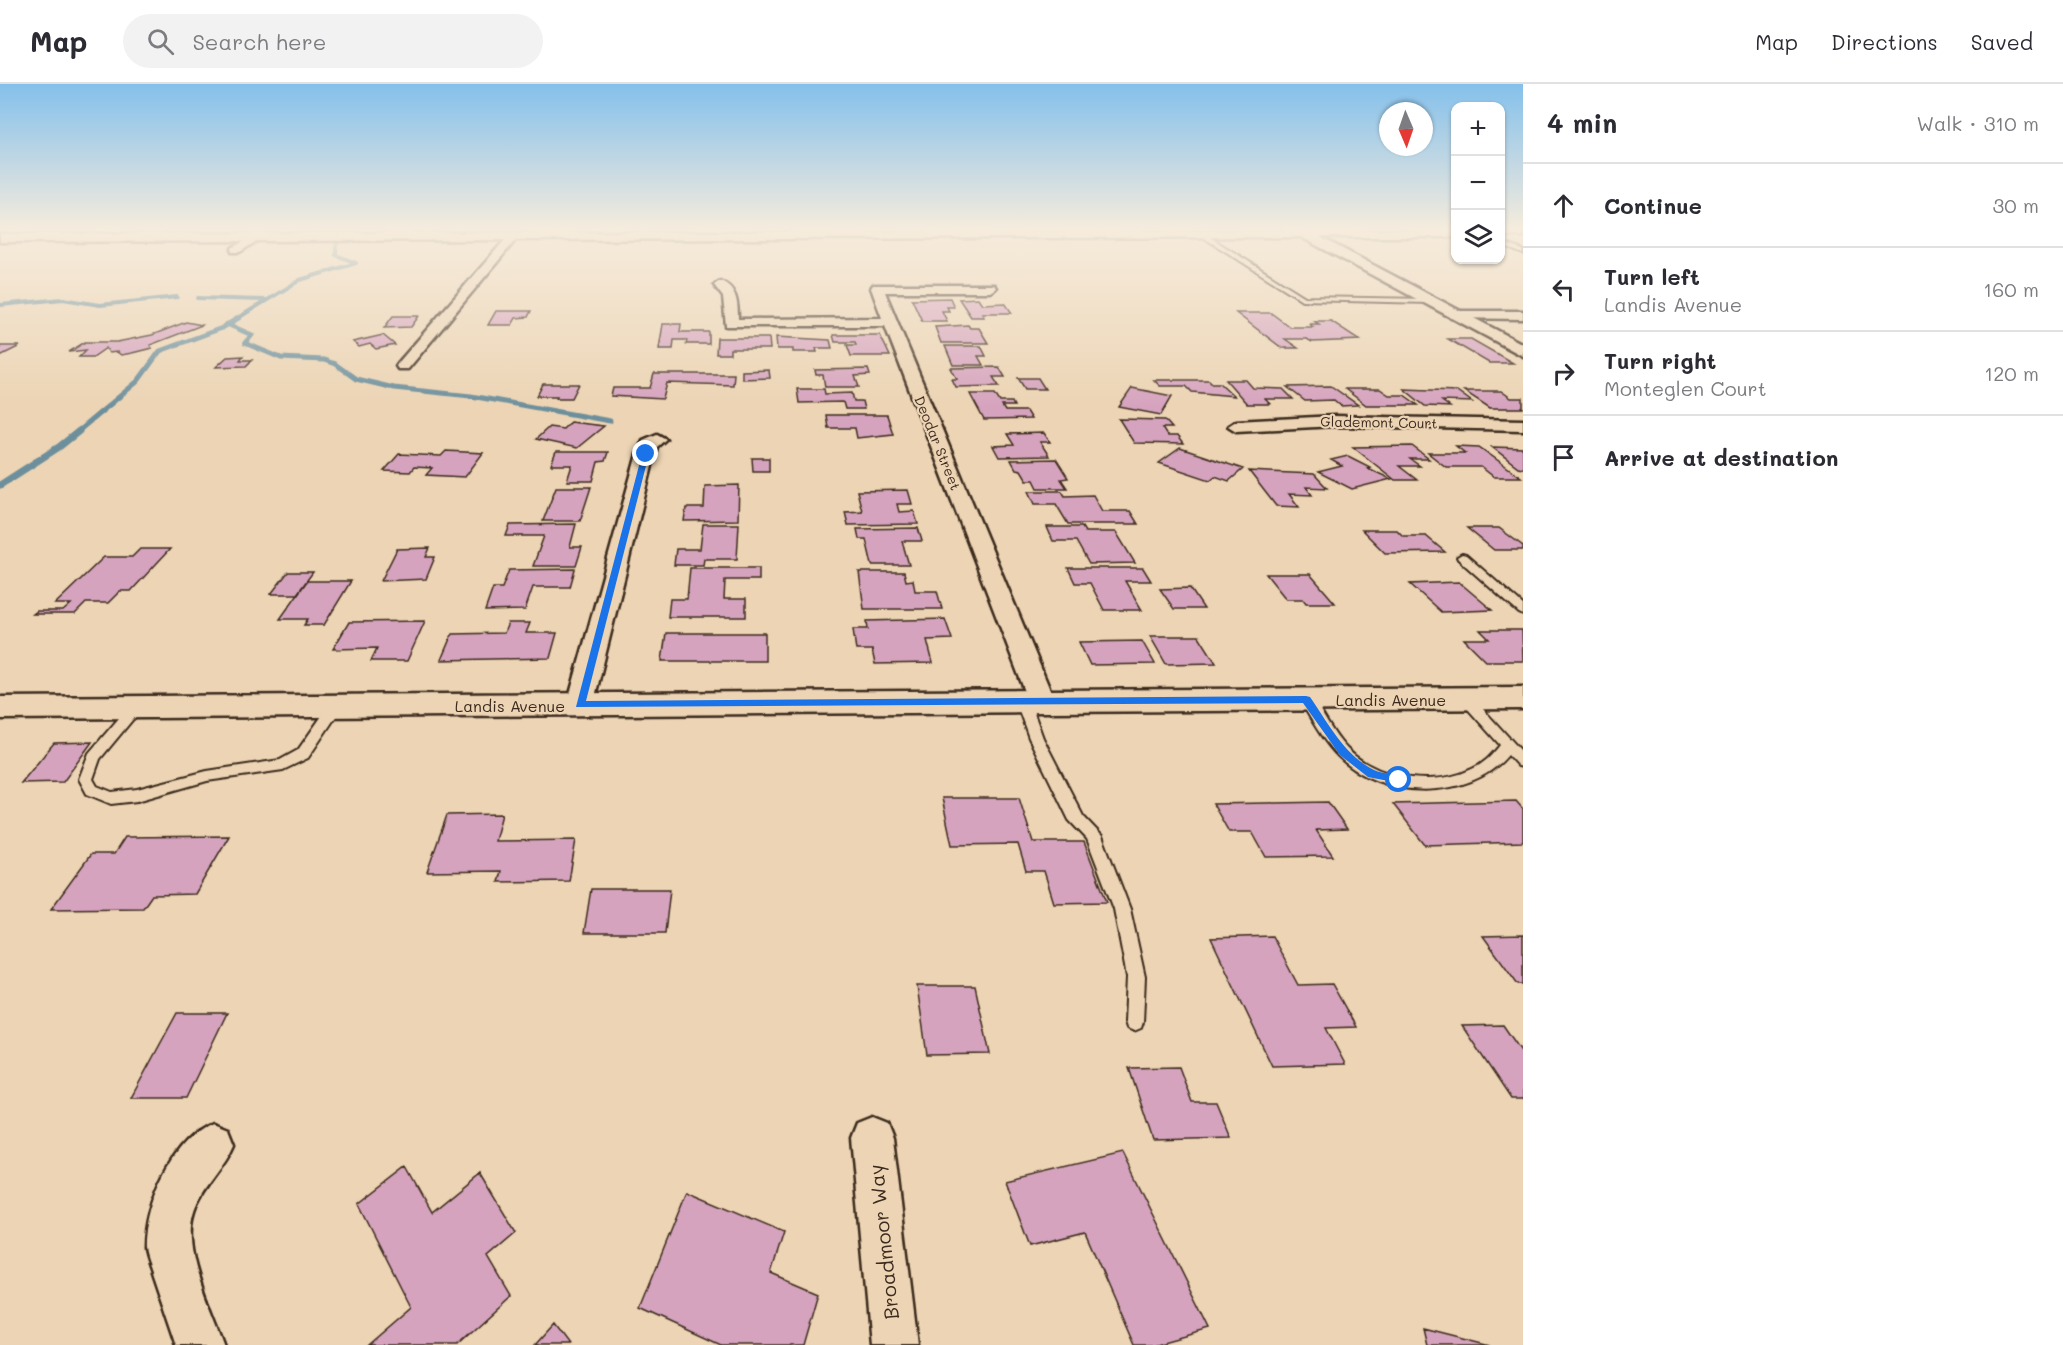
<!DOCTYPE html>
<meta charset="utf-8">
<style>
:root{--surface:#fff;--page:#f2f2f3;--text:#2b2b33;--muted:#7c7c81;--line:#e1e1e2}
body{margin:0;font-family:Mali,sans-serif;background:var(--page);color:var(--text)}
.controls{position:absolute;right:18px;top:18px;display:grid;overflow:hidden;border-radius:12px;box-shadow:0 2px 4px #0004}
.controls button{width:54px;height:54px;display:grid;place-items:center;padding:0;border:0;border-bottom:2px solid var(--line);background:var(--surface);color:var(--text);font:30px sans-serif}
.compass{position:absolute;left:1379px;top:18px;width:54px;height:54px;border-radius:50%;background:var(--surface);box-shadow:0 2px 4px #0004;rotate:178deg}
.stop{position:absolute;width:18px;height:18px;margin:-14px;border:4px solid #1a73e8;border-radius:50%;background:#fff}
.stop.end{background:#1a73e8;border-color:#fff;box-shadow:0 2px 6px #0008}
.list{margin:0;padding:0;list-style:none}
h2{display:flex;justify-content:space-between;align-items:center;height:78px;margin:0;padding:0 24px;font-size:26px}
h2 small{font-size:20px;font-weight:400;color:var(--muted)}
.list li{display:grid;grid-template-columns:39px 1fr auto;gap:18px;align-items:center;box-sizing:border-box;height:84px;padding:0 24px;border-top:2px solid var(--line)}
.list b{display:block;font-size:22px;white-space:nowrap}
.list p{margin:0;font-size:20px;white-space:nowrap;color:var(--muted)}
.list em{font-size:20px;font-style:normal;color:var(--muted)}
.icon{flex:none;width:33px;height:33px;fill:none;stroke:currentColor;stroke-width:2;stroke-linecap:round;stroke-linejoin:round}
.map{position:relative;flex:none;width:1523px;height:1261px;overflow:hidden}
header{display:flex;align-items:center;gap:36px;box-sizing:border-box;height:84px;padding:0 30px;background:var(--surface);border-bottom:2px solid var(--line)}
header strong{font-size:28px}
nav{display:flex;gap:33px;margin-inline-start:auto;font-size:21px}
.search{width:420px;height:54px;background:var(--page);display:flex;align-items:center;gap:15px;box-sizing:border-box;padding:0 21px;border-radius:33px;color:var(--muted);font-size:22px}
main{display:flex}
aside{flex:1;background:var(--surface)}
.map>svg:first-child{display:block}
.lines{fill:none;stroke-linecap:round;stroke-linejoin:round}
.stream-far2{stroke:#6d8f9c;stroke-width:4}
.stream-far1{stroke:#6d8f9c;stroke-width:5}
.stream{stroke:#6d8f9c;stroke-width:7}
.building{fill:#d6a3be;stroke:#3b2a1e;stroke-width:1.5}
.lane-casing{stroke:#3b2a1e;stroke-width:4}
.street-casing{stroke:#3b2a1e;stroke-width:5}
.secondary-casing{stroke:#3b2a1e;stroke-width:5}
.lane{fill:#ecd4b4;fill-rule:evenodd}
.street{fill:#ecd4b4;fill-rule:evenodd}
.secondary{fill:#ecd4b4;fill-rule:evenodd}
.route{fill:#1a73e8}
.labels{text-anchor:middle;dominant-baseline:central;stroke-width:4.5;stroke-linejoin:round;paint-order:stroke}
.far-street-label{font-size:14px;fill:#3b2a1e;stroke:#ecd4b4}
.street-label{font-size:16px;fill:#3b2a1e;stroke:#ecd4b4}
.near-street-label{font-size:20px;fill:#3b2a1e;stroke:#ecd4b4}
</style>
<header>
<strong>Map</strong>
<div class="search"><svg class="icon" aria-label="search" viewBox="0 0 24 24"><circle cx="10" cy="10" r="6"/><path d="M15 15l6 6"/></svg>Search here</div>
<nav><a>Map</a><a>Directions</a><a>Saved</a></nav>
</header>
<main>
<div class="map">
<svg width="1523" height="1261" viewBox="0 0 1523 1261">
<rect width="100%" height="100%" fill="#ecd4b4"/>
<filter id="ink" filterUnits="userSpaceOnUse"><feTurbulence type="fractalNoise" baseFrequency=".0167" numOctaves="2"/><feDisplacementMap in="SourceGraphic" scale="12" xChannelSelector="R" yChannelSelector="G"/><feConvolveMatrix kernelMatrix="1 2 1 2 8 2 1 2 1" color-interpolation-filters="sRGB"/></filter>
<g filter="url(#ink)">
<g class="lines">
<path class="stream-far2" d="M352,148L357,146
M198,214L266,216
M0,221L63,215L100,221L177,213
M238,234L300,196L356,179L336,171V161L340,157"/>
<path class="stream-far1" d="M227,240L252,251L245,259L281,274L324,276L335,280L356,295L394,304L471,312L610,337
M77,348L138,297L160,267L222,244L240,233"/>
<path class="stream" d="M0,401L59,363L79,347"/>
</g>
<path class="building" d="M950,214L954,223H947L949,227H942L947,237H922L912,215Z
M978,214L982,220L1005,219L1012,229H982L984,233H971L959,215Z
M496,227H531L528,233L516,234L512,241H488Z
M1236,229H1271L1290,243H1313L1310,240H1319L1314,237H1331L1360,256L1312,258L1307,255H1285L1298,264H1282Z
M393,232H419L411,243L384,244Z
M186,238L202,241L150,261L152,264L132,269L121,271L117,268L109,269L106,264L93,273H79L86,266L69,268L85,258H117L152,251Z
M663,240H681L680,248H709V260H686L687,256H674L673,265H659Z
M968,241L970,244H979L988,259H941L935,243Z
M383,251L395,261L376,265L370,260L359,263L353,258Z
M833,251H880L890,272H851L847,261H856L855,258H835Z
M776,253L830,256L832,264H816L817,268H793V265H777Z
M717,254H769L770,265H730V270H716Z
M1448,255H1471L1513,279H1489Z
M0,262H20L0,272Z
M945,262H981L986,272H978L983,281H953Z
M243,272L240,276H252L246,282L216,283L227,273Z
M999,283L1005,293H993L999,302L956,303L952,295H957L951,284Z
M868,285L870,291L855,292L859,303H825L823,291H816L815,286Z
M769,286L770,294L742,295V287Z
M654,290H734L733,301L667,299L663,315L611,312L613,304H650Z
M1018,294H1038L1045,305H1025Z
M1154,296H1209L1212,299H1220L1234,312L1192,308L1186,302H1160Z
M1226,296H1246L1253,304L1283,305L1293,315H1265L1270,320H1247Z
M543,300H579L572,314H556L557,312H537Z
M1331,302L1358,321L1341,322L1334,316L1305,317L1287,303Z
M1132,304L1172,312L1161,331L1119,323Z
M797,305H824L825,310L852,309L854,317H862L864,325H845L843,318L799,319Z
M1345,305H1380L1389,311H1404L1418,321H1366Z
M1404,305L1457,307L1472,318L1442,317L1450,323L1425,322Z
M1464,307H1501L1511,314H1523V324H1490Z
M970,310H995L1000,318H1012L1014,322H1002L1005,327H1026L1031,335L984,336Z
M826,331H887L893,350L857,354L855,344H828Z
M1119,335L1165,336L1172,344H1162L1167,352H1177L1183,360L1134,359Z
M570,338L604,342L577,364L536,355L549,343L563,345Z
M1044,349L1050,358H1040L1049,372L999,373L993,362L1014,361L1007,350Z
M1412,362L1429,375H1410L1420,382H1399L1417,396H1395L1353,363Z
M1456,362L1479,363L1521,393H1494L1481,383H1446L1428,369H1465Z
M1492,363L1523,364V384L1518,383Z
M1180,364L1243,385L1229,397L1215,392L1210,396L1159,379Z
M446,367L483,369L465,393L426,391L432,384L414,383L410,388L384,387L399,370L441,372Z
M556,368H608L605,377L598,378L593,397H567L572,381H551Z
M1348,372L1370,383L1367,384L1391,395L1352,405L1318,388L1342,382L1331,376Z
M752,374H769V387H753Z
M1056,375L1068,394L1061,395L1067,404H1038L1034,396H1027L1021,386L1016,385L1011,376Z
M1249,387L1314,390L1327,404L1306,403L1312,411L1289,410L1299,423L1276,422Z
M739,401L738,436L684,437L686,424H704L705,402Z
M556,403H591L580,437H543Z
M908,406L912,420H897L899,428L914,427L918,440L848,441L845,428L862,427L857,407Z
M1029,407H1062L1065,412L1093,411L1102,427H1130L1138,440H1068L1056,420H1035Z
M576,440L570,463H582L576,482H533L544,452H506L510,441Z
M703,440H739L737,475H704L703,481H674L676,465H700Z
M1047,443H1082L1085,448H1116L1135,479L1089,480L1076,457H1053Z
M918,444L922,457H902L909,481H872L866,455H859L857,445Z
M1467,444H1499L1523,462V466H1494Z
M1362,446H1397L1403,452H1426L1445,468L1385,469Z
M430,464L426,473H435L426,495L381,497L397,465Z
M140,465H170L131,507H120L108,519H86L75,530H33L37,527H63L71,520H55L104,473H132Z
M690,484H759V496H725L724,515H746V533H668L670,515H687Z
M1068,484H1143L1151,497H1125L1142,526H1104L1090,499H1075Z
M575,485L570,503H533L525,526L485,527L493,504H502L509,486Z
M288,488H313L297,510H271Z
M859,488H904L906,497L913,496L915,507H937L942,525H864Z
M1266,490H1310L1335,519H1306L1303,515H1286Z
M307,497H351L324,541H304L308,535H280Z
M1459,498L1492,526L1441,528L1410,500Z
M1190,504L1204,525H1174L1160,505Z
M945,535L952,555L927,556L933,579L875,580L872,566H856L853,545H868L867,537Z
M425,537L407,577H371L377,564L333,565L349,538Z
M508,539H530L526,549H557L550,574L441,576L452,550L504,549Z
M1480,546H1522L1523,577H1486L1464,555H1489Z
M666,549H765V577H662Z
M1150,552H1199L1216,579L1166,580Z
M1142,557L1155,580L1090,581L1079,558Z
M92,658L63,698L21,699L54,659Z
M942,714H1019L1033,758H1084L1107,818L1054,819L1044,787H1026L1018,760L952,761Z
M1516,717L1523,725V758L1425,761L1393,720Z
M1328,718L1347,745L1316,746L1333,772L1266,773L1252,748H1229L1213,720Z
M502,730L495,757L576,756L569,797L498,798L501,787L427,788L447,731Z
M229,752L195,810L152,811L143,824L51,825L91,770H114L125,753Z
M591,805H670L665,849H584Z
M1523,851V900H1518L1483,852Z
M1272,852L1298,901L1332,900L1356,943L1326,944L1345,980L1272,982L1211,854Z
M917,902H975L990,970L927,971Z
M177,929H227L186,1014H131Z
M1503,941L1523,970V1015H1511L1462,942Z
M1179,983L1192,1018H1216L1231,1054L1153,1056L1129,984Z
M1123,1069L1210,1245L1152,1261H1134L1085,1148L1030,1162L1005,1097Z
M407,1083L432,1128L480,1089L516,1149L488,1173L511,1212L457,1261H367L411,1223L359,1120Z
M687,1107L784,1148L771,1189L818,1209L803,1261H721L640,1224Z
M553,1241L568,1261H535Z
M1423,1244L1490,1261H1427Z"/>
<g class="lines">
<g class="lane-casing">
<path id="lane" d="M1200,147L1305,213L1430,215L1433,217L1430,219L1302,216L1198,150Z
M1500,158L1523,166V170L1500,161Z
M1462,470L1466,471L1523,521V531L1519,529L1458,475L1457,473Z
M1306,611L1311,612C1323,629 1332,650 1347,665C1377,695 1434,704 1472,685C1484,680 1492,671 1500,661L1459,615L1461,612H1471L1523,669V683L1518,682L1508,671C1469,718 1381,716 1338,672C1322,656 1311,634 1299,615Z
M1023,614L1030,618L1043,654L1083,732L1102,752L1130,825L1145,893L1143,938L1141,944L1134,947L1127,944L1125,938L1127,893L1114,825L1087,755L1069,736L1029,654L1016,618Z
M336,617L343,622L308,674L283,686L207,697L137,717L111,720L87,710L79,695L89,669L131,620L136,618L143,623L100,675L93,695L97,702L112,708L137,705L207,687L280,676L298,666L331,619Z"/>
</g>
<g class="street-casing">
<path id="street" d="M256,150L261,153L260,155L240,168H232V164Z
M510,150L519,152L408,285H398L396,282L398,279Z
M720,197C737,203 738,220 738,235L882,234L871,204L873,201H994L996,204L990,208H885L1055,618L1051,624L1042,627L1033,624L1029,618L885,242H726L723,213L714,201Z
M1456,227H1523V235L1451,234L1449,231Z
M1335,332L1523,336V346L1335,342L1236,347L1228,342L1236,337Z
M657,350L666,355L657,363L655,370L593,621L589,627L580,630L571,627L567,621L637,370L643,356Z
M872,1033L887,1039L893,1054L918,1261H870L851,1054L857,1039Z
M213,1039L228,1045L234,1060C225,1082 207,1097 197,1119C177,1160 210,1221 224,1261H176C168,1237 160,1214 152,1190C150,1182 145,1172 144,1163C144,1119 171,1056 213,1039Z"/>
</g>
<g class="secondary-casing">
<path id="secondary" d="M1456,146V153H1320L1523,260V272L1301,153L0,158V150Z
M1500,146H1523V152H1500Z
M1523,603V625L0,635V613Z"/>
</g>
<use href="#lane" class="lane"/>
<use href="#street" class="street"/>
<use href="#secondary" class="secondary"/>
</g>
</g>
<linearGradient id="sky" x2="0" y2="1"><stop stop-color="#84c0eb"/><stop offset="0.45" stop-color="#f6ecdd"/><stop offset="1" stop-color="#f6ecdd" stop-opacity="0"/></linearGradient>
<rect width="1523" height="323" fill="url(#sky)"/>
<path class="route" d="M646,368L649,370L586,617L1306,612L1310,613C1328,639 1345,672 1374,686C1383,691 1397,688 1404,696L1399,699L1368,693L1340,671L1303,619L576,623L642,370Z"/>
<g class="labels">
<g class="far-street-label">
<text transform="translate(1379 338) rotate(1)">Glademont Court</text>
<text transform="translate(938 359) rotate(68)">Deodar Street</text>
</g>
<g class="street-label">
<text x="1391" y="615">Landis Avenue</text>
<text x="510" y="621">Landis Avenue</text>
</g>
<g class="near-street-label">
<text transform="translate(883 1158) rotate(-96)">Broadmoor Way</text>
</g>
</g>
</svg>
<div class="controls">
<button>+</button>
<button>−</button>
<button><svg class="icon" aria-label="layers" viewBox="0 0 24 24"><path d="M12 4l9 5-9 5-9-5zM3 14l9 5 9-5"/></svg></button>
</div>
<svg class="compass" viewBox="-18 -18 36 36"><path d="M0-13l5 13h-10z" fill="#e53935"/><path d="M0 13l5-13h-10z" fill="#7c7c81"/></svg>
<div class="stop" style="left:1399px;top:696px"></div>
<div class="stop end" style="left:646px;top:370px"></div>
</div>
<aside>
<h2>4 min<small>Walk · 310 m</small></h2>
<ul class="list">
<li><svg class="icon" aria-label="ahead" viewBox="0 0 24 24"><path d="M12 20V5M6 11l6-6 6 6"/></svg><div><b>Continue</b></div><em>30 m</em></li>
<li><svg class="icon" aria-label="left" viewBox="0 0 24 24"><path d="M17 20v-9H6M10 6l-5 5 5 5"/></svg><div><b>Turn left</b><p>Landis Avenue</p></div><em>160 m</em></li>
<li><svg class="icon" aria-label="right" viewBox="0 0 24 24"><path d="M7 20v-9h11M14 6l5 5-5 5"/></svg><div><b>Turn right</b><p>Monteglen Court</p></div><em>120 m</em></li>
<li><svg class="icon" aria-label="arrive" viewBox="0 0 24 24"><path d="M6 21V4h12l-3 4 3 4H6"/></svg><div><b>Arrive at destination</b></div></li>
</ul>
</aside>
</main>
